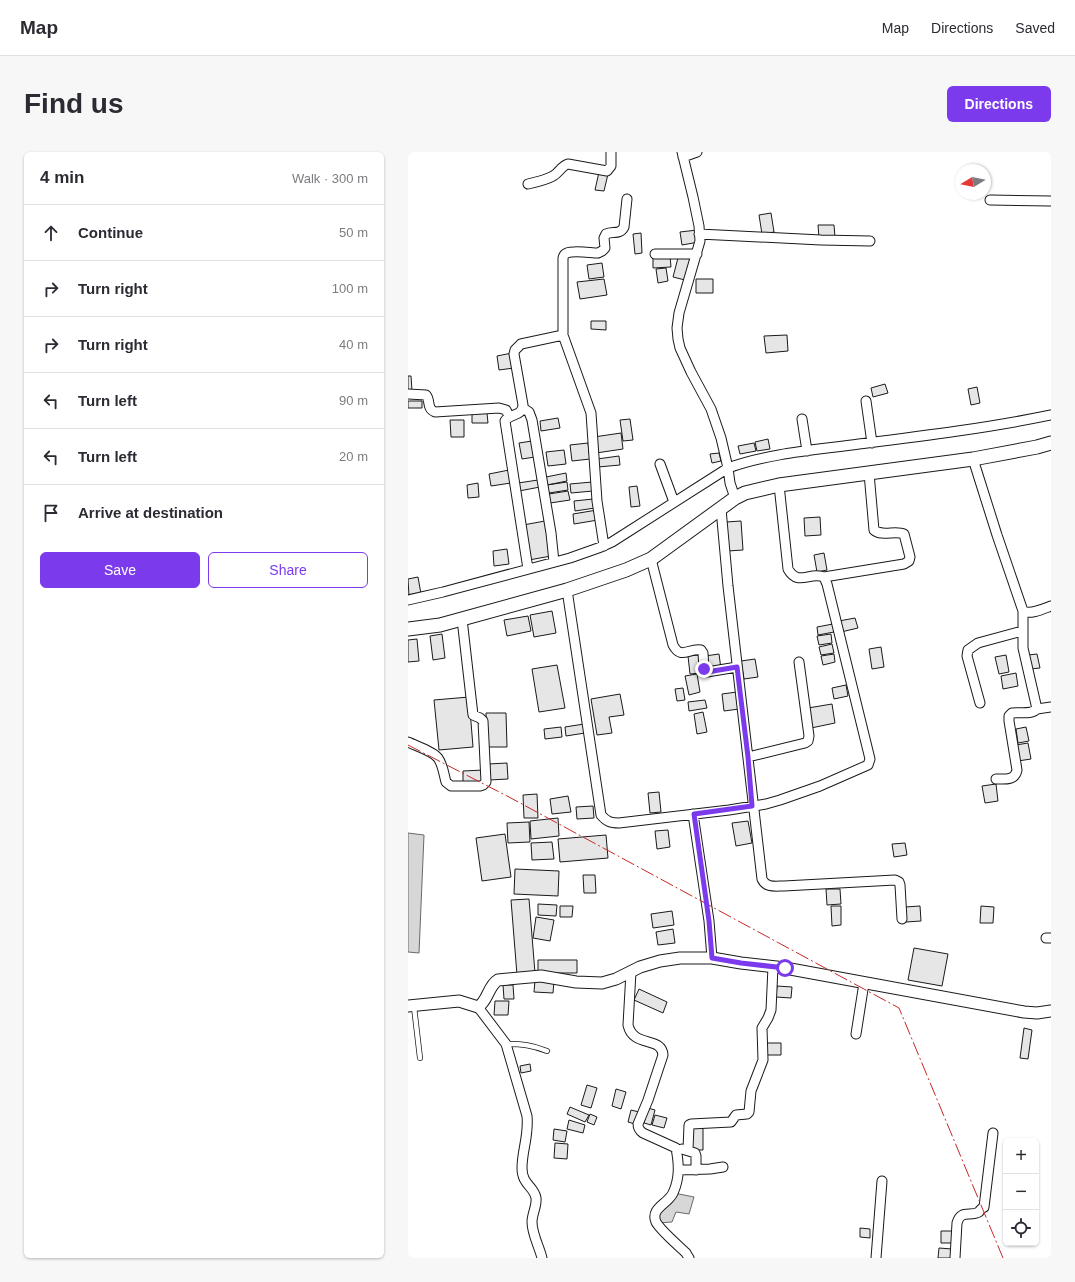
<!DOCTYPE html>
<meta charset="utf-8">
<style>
:root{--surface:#fff;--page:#f7f7f7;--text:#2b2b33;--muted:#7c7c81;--line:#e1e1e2;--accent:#7c3aed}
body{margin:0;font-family:Helvetica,sans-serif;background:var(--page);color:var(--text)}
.controls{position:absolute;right:12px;bottom:12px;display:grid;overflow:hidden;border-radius:6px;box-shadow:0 1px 3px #0004}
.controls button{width:36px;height:36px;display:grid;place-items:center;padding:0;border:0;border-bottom:1px solid var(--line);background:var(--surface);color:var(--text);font:20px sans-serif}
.compass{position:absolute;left:547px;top:12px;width:36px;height:36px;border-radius:50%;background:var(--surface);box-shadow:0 1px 3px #0004;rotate:260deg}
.stop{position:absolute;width:12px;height:12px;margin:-9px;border:3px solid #7c3aed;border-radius:50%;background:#fff}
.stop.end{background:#7c3aed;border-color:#fff;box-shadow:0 1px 4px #0008}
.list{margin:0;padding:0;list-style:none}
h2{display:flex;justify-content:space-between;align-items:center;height:52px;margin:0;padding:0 16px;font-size:17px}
h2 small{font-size:13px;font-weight:400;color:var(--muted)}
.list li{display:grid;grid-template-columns:26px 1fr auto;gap:12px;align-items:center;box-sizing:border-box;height:56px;padding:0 16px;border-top:1px solid var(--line)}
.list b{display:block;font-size:15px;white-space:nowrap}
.list em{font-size:13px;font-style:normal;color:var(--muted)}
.actions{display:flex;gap:8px;padding:12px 16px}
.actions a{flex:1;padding:9px 0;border:1px solid var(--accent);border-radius:6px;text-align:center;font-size:14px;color:var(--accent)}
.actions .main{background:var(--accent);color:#fff}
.icon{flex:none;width:22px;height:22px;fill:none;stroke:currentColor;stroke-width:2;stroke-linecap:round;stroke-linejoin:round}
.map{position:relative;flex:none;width:643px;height:1106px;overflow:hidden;border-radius:6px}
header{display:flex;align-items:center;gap:24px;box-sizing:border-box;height:56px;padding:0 20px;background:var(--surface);border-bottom:1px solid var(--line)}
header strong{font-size:19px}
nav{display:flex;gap:22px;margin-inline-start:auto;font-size:14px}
.intro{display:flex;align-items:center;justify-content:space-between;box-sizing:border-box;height:96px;padding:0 24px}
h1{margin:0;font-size:28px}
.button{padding:10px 18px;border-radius:6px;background:var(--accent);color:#fff;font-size:14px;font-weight:700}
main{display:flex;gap:24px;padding:0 24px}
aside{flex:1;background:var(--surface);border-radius:6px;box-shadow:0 1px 3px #0004}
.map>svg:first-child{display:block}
.water{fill:#d7d7d7;stroke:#6a6a6a}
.building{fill:#e6e6e6;stroke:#1a1a1a}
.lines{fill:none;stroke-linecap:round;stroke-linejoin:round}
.service-casing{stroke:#1a1a1a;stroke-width:6}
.minor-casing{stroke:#1a1a1a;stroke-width:11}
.tertiary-casing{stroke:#1a1a1a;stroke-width:13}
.secondary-casing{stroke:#1a1a1a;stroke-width:15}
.service{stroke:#fff;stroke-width:4.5}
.minor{stroke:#fff;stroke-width:9}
.tertiary{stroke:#fff;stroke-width:11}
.secondary{stroke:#fff;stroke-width:13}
.power{stroke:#c62828;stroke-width:1;stroke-dasharray:14 3 2 3;stroke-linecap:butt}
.route{stroke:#7c3aed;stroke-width:5}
</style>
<header>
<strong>Map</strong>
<nav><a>Map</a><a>Directions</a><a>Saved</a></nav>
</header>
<div class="intro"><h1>Find us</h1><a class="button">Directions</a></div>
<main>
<aside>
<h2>4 min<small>Walk · 300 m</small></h2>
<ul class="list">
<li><svg class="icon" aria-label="ahead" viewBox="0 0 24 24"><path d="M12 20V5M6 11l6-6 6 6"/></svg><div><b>Continue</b></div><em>50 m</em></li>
<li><svg class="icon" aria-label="right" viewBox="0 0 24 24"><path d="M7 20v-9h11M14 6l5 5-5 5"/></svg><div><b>Turn right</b></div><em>100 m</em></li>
<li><svg class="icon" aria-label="right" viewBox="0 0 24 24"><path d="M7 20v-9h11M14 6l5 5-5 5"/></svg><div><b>Turn right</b></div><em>40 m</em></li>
<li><svg class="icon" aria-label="left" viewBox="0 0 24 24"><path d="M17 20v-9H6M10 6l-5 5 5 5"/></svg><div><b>Turn left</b></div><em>90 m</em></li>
<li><svg class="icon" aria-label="left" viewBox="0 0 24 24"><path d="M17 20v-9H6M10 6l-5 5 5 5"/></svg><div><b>Turn left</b></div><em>20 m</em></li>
<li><svg class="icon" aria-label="arrive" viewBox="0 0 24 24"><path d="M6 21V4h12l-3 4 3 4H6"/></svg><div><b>Arrive at destination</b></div></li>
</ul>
<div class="actions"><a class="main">Save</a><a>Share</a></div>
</aside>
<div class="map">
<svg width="643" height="1106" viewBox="0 0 643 1106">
<rect width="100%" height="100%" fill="#fff"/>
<path class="water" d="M0,681L16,683L11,801L0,800Z
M266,1041L286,1045L281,1062L268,1060L264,1070L251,1071L250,1059L264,1051Z"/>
<path class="building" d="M191,20L200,22L196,39L187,38Z
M363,61L366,80L354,82L351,63Z
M410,73H426L427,85L411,86Z
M289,78L291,90L274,93L272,80Z
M233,81L234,101L227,102L225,82Z
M271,102L283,105L277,128L265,125Z
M262,104L263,115L245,116V105Z
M194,111L196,125L181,127L179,113Z
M258,116L260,129L250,131L248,117Z
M196,127L199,143L172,147L169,130Z
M288,127H305V141H288Z
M183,169H198V178L183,177Z
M379,183L380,199L358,201L356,184Z
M104,201L106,216L91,218L89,204Z
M0,224H3L4,239H0Z
M477,232L480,241L465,245L463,236Z
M569,235L572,251L563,253L560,237Z
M0,249H14V256H0Z
M64,261H79L80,271H64Z
M150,266L152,276L133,279L132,269Z
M222,267L225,288L215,289L212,268Z
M42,268H56V285H43Z
M213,281L215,297L188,301L186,285Z
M360,287L362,297L349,299L347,290Z
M124,289L127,305L114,307L111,291Z
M180,291L182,307L164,309L162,293Z
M346,291L348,299L332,302L330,294Z
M156,298L158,312L140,314L138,300Z
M311,301L313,309L304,311L302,302Z
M211,304L212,313L190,315L189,307Z
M101,318L103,331L83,334L81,322Z
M158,321L159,329L139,333L138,325Z
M130,328L132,335L111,339L110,331Z
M159,330L160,338L141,341L139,333Z
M184,330L185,339L163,341L162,332Z
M70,331L71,345L60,346L59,333Z
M229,334L232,354L223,355L221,335Z
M160,339L162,348L142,351L141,342Z
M185,347L187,356L167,359L166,349Z
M189,358L190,368L166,372L165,362Z
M412,365L413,383L397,384L396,366Z
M137,369L143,404L121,408L115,373Z
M333,369L335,398L320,399L318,370Z
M99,397L101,412L86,414L85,399Z
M416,401L419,418L409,420L406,403Z
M10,425L13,442L1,444L0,427Z
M144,459L148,481L126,485L122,463Z
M120,464L123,479L99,484L96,468Z
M447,466L450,476L433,480L431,469Z
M425,472L426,480L410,483L409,475Z
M34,482L37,506L25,508L22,484Z
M423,482L424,491L411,493L409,484Z
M9,487L11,509L0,510V488Z
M424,492L426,501L413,503L411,495Z
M473,495L476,515L464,517L461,497Z
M311,502L313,517L299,519L297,504Z
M426,502L427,510L415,513L413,504Z
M629,502L632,516L622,517L620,503Z
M291,503L293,521L282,522L280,504Z
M598,503L601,520L591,522L587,505Z
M347,507L350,525L336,527L333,509Z
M149,513L157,556L131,560L124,517Z
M608,521L610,534L595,537L593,524Z
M289,522L292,540L281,543L277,524Z
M438,533L440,544L426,547L424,536Z
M275,536L277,548L269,549L267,537Z
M329,540L331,557L316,559L314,542Z
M212,542L216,563L201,565L204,581L189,583L183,547Z
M61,545L65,595L31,598L26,548Z
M297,548L299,556L281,559L280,550Z
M424,552L427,571L403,576L400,556Z
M295,560L299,580L289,582L286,562Z
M78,561H98L99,595H79Z
M176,572L177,581L158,584L157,575Z
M153,575L154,585L137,587L136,577Z
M618,575L621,589L610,591L608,577Z
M620,591L623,607L610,609L608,593Z
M99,611L100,627L81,628L80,612Z
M76,618L77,629L55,631V619Z
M588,632L590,649L577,651L574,634Z
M251,640L253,660L242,661L240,641Z
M129,642L130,666H116L115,643Z
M160,644L163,660L144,662L142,647Z
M185,654L186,666L169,667L168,655Z
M150,666L151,684L123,687L122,669Z
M340,669L344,691L328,694L324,671Z
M121,670L122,690L100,691L99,671Z
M260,678L262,695L249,697L247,679Z
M97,682L103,725L74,729L68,686Z
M198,683L200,706L152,710L150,687Z
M144,690L146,707L124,708L123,691Z
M497,691L499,703L486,705L484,692Z
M107,717L151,719L150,744L106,742Z
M175,723H187L188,741H176Z
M418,737H432L433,752L419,753Z
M121,747L127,821L109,823L103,748Z
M130,752L149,753L148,764L130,763Z
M152,754H165L164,765H152Z
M423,754H433V773L424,774Z
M512,754L513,769L498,770L497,755Z
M573,754L586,755L585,771H572Z
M264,759L266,773L245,776L243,762Z
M128,765L146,768L142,789L125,786Z
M265,777L267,791L250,793L248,780Z
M506,796L540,802L534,834L500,828Z
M130,808H169V821H130Z
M127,828L146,829L145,841L126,840Z
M95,833H105L106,847H96Z
M369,834L384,835L383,846L368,845Z
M231,837L259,850L255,861L226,848Z
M87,849H101L100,863H86Z
M616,876L624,878L620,907L612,906Z
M358,891H373V903H358Z
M122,912L123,919L113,921L112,914Z
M179,933L189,936L183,956L173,953Z
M208,937L218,940L213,957L204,954Z
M162,955L181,963L177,970L159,962Z
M240,956L247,958L243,973L236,971Z
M223,958L231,960L227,972L220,970Z
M182,962L189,965L186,973L179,970Z
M247,963L259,966L256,976L244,973Z
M161,968L177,973L175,981L159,977Z
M283,976H295V998H283Z
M146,977L159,979L157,990L145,988Z
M147,991L160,992L159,1007L146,1006Z
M452,1076L462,1077V1086L452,1085Z
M533,1079H547V1091H533Z
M531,1096L544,1097V1106H530Z"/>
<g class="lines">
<g class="service-casing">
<path id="service" d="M6,855L12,906
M98,892C114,892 124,893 139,899"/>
</g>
<g class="minor-casing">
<path id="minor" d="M274,0L285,45L291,74L292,89L271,161L269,176L270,187L272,196L283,220L303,257L313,286L320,316L322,331L327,346
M275,5L289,0
M120,32C129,30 138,28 145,24C151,21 153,14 160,12L199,19L203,14V0
M582,48L643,49
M291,82L413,88L462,89
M247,102H289
M155,183V106C156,103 156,102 159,101C166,98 183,101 190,101L194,99L197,96L196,86L198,82C205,79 212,83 216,75L219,47
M0,242L18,243C23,249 18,256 27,260L91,256L98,258L101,264
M458,249L464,291
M115,256L121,260L124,268L143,381L146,410
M394,267L399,299
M565,307L589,383L615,459C622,463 635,457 643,454
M252,312L266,350
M313,357L320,434L354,727C358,736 367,734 376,734L487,728L491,730L492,733L494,767
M243,407L265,493C273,508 280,496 293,498L295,501L296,517L299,520L329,515
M120,417L97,269C102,261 114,265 115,253L106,202L107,198L113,192L155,183L183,261L189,349L196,394
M416,425L496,412L501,409L502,405L496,382C487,378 474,385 466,378L461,321
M159,438L193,663C199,670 203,671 211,671L321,658L358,652L372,648L412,634L460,613L462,607L419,432L416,425C402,419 390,435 380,417L371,333
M0,448L35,440L162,406L193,395L204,390L320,316C362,301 408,298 451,292C515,284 580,276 643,263
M572,551L559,504L560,498L570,491L614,479
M629,557L643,555
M0,590C8,594 25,599 30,606C35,613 36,623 38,630L43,634H72L75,633L78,630L75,569L72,566L65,563L54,467
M340,605L397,591L400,589L401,584L391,510
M588,627C596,627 607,629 609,618L601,569V564L604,561C613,560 623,563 629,557L615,496V459
M285,662L301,769L304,806
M638,786H643
M223,820L220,873C225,896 254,884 255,903L240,948L230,972C230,976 231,978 235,981L268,996C271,1012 272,1026 265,1041C260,1052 242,1056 248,1070C252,1078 271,1094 278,1101L281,1106
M70,855L98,892L119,964C121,984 114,998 114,1016C114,1033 126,1034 128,1046C129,1054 124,1062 124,1070C124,1082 131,1094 134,1106
M448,882L456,831
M274,997L287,1001L288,1004V1018
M280,998L281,973L283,972L323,970L328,963L339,962L341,960L343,939L355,908L354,876L360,866L363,858L365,815
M271,1018L302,1017L315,1015
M468,1106L474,1029
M547,1106L549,1071C553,1057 562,1065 571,1060C571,1059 575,1055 576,1055L585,981"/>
</g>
<g class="tertiary-casing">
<path id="tertiary" d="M0,854L51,849L70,855C80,849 80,834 90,828L133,824L168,830L194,831L208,827L232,815L252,809L272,806H304L333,811L377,816L616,860L629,861L643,859"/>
</g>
<g class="secondary-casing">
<path id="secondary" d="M0,477L32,473L159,438L218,418L243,407L327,346L337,341L371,333L565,307L629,295L643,291"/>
</g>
<use href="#service" class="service"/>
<use href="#minor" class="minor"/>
<use href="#tertiary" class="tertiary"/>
<use href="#secondary" class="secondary"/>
<path class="power" d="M0,593L101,645L491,856L595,1106"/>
</g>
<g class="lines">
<path class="route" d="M296,517L299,520L329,515L340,605L344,654L286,662L301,769L304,806L333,811L377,816"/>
</g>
</svg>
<div class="controls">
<button>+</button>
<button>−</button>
<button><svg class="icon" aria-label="locate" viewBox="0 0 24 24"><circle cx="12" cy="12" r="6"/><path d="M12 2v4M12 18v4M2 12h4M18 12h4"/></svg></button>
</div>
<svg class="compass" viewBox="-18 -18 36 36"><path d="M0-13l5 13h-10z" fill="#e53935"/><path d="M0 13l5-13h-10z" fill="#7c7c81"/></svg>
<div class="stop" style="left:377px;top:816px"></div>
<div class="stop end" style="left:296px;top:517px"></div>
</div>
</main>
